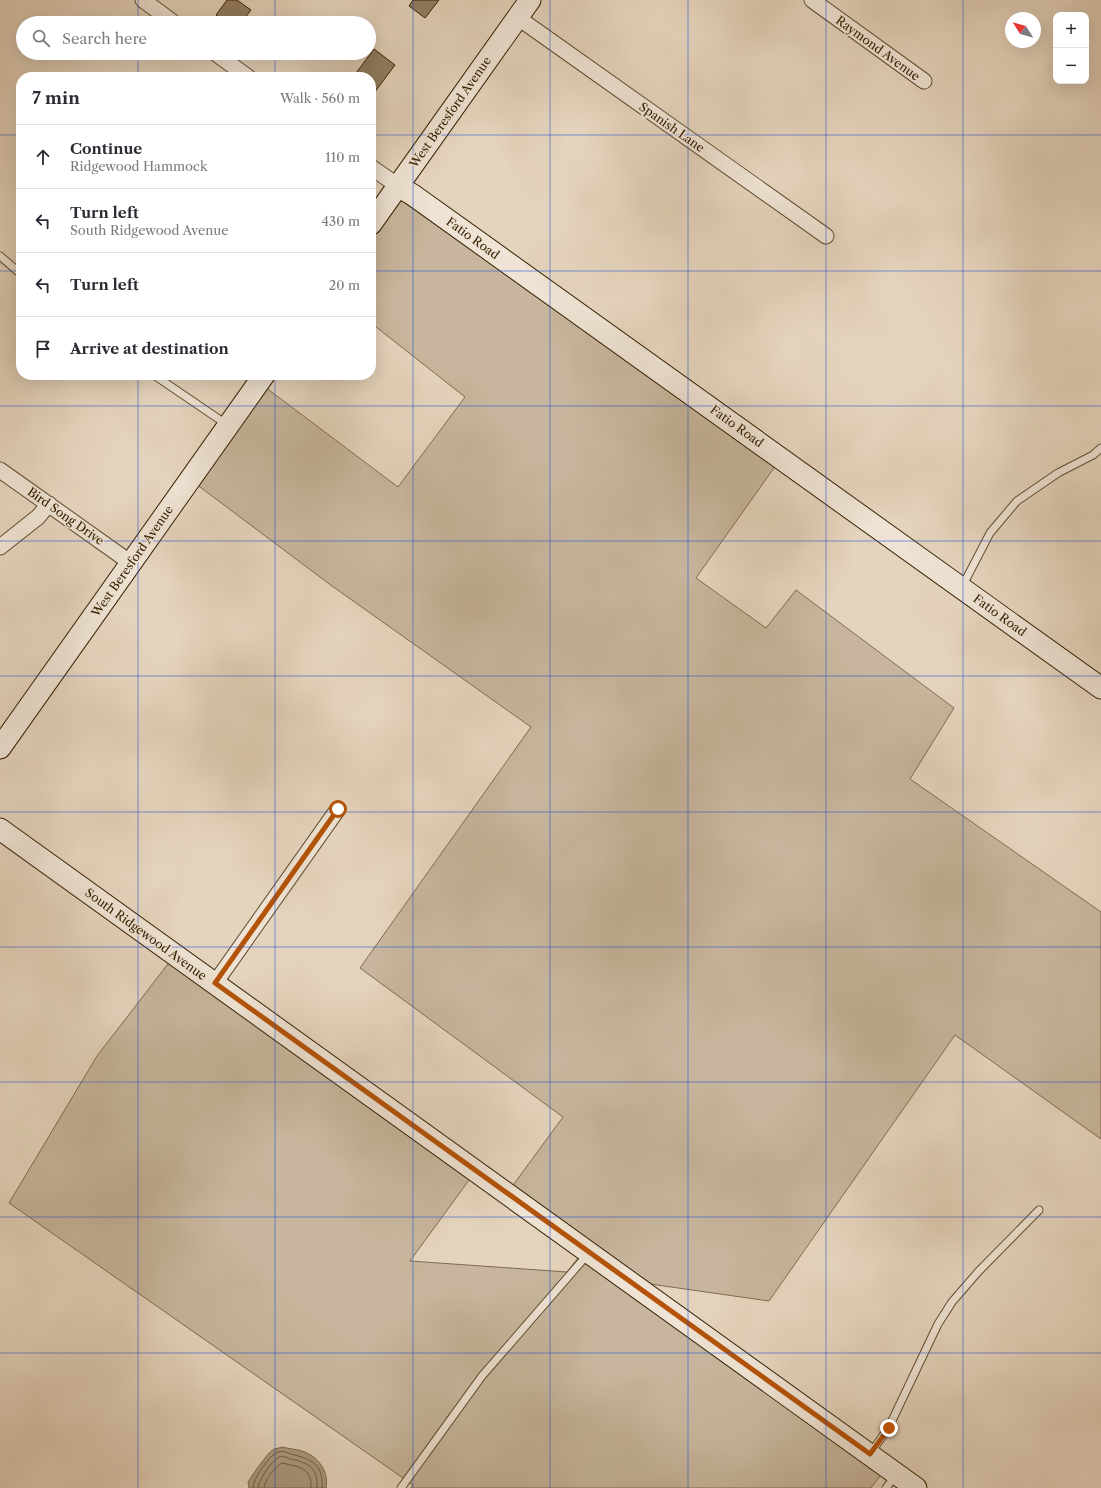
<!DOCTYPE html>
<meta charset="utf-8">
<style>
:root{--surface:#fff;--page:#f7f7f7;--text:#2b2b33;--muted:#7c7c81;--line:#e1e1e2}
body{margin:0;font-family:"Libre Caslon Text",serif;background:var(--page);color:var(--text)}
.controls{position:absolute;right:12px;top:12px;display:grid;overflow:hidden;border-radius:8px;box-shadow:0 4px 16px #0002}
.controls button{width:36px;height:36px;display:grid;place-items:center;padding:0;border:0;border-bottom:1px solid var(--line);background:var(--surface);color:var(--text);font:20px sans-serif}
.compass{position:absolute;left:1005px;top:12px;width:36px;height:36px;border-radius:50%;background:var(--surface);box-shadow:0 4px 16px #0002;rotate:307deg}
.stop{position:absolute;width:12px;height:12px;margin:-9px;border:3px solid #b45309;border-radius:50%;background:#fff}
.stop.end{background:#b45309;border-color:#fff;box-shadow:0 1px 4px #0008}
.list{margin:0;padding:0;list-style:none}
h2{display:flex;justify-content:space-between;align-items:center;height:52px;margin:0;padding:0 16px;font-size:17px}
h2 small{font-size:13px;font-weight:400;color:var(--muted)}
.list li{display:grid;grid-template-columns:26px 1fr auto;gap:12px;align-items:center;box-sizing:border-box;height:64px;padding:0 16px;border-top:1px solid var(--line)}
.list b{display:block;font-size:15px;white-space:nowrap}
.list p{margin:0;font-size:13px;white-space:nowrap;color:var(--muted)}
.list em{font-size:13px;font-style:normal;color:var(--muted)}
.icon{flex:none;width:22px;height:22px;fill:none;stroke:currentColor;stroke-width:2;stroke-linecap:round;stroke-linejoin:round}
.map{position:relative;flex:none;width:1101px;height:1488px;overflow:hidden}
.search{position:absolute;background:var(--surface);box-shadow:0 4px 16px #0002;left:16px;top:16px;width:360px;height:44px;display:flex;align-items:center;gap:10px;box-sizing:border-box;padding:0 14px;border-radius:22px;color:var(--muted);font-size:15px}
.panel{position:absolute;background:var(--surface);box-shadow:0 4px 16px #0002;left:16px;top:72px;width:360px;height:308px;border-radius:16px}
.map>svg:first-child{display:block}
.green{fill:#c7b69d;stroke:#7e6c4f}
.water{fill:#aa977d;stroke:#7c684b}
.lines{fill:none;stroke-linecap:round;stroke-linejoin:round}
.shore{stroke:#705c3f;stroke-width:1}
.building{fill:#917e63;stroke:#362101}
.lane-casing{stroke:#624e30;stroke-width:9}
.street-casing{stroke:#624e30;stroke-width:17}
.secondary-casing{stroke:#362101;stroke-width:23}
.lane{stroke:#eee3d4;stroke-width:7}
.street{stroke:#eee3d4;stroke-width:15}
.secondary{stroke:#eee3d4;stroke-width:21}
.route{stroke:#b45309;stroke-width:5}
.grid{fill:none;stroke:#1d4ed8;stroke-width:1;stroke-opacity:0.55}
.labels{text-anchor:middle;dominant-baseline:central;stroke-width:3;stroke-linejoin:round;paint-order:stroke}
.street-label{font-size:12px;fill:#362101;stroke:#eee3d4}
</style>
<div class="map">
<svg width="1101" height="1488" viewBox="0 0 1101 1488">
<rect width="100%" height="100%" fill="#e5d4bd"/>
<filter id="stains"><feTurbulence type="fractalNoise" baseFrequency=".005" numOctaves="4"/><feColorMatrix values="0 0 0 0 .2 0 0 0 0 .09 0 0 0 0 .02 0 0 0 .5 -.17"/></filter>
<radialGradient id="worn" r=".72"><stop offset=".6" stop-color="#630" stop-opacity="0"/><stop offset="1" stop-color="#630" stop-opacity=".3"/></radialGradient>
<path class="green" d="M399,199L776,465L696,578L766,628L796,590L954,708L910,779L1101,912V1139L955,1035L769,1301L643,1283L511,1188L563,1117L360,968L531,727L332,586L196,484L265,387L398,487L465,397L371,323V237Z
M171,960L472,1176L410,1261L567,1272L581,1254L883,1472L871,1488H411L413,1485L9,1203L97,1056Z"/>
<path class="water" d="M283,1447C289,1449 296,1449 302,1451C318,1456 329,1471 326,1488H249L248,1482L258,1467L269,1453L274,1449Z"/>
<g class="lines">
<path class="shore" d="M253,1488C253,1479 268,1457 276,1453C281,1450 286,1452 291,1454C311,1459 324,1464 322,1488
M258,1488C258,1481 272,1460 279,1457C283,1455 287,1458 291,1459C309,1463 318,1468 317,1488
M264,1488C265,1479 275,1467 282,1463C299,1467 312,1467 311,1488"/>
</g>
<path class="building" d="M227,0H237L251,10L241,23H227L216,15Z
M413,0H439L425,18L409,6Z
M374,49L395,65L371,97V77H353Z"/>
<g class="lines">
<g class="lane-casing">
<path id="lane" d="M0,256L21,274
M154,375L226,424
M962,587L990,533L1017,501L1058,473L1093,455L1101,448
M870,1454L889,1427L938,1324L952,1302L978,1272L1039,1210
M401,1488L482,1376L588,1254
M886,1488L895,1476"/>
</g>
<g class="street-casing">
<path id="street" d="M143,0L174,23
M812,0L924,81
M517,17L826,236
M215,53L248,77
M371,167L398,186
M0,470L131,563
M0,547L38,517L49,504
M215,983L338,809"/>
</g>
<g class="secondary-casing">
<path id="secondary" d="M398,186L413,195L1101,688
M371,224L530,0
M0,748L264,375
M0,829L916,1488"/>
</g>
<use href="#lane" class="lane"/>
<use href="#street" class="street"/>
<use href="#secondary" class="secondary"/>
</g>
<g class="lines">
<path class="route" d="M338,809L215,983L870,1454L889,1428"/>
</g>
<path class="grid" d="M138,0V23M275,0V23M413,0V1488M550,0V1488M688,0V1488M826,0V1488M963,0V1488M138,53V77M275,53V77M0,135H21M371,135H1101M0,271H21M371,271H1101M138,375V1488M275,375V1488M0,406H1101M0,541H1101M0,676H1101M0,812H1101M0,947H1101M0,1082H1101M0,1217H1101M0,1353H1101"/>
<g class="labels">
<g class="street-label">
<text transform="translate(878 48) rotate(36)">Raymond Avenue</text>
<text transform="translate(450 112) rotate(-55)">West Beresford Avenue</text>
<text transform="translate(672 127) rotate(35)">Spanish Lane</text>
<text transform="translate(473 238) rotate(36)">Fatio Road</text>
<text transform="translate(737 426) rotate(36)">Fatio Road</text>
<text transform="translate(66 516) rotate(35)">Bird Song Drive</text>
<text transform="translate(132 561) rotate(-55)">West Beresford Avenue</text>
<text transform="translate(1000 615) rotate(36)">Fatio Road</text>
<text transform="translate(146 934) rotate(36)">South Ridgewood Avenue</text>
</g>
</g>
<rect width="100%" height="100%" filter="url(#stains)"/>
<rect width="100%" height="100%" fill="url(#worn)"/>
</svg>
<div class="controls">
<button>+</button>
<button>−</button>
</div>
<svg class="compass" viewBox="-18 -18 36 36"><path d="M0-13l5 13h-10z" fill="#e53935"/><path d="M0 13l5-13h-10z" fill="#7c7c81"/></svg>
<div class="stop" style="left:338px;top:809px"></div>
<div class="stop end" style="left:889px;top:1428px"></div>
<div class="search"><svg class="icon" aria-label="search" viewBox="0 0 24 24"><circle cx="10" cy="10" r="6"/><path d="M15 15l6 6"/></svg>Search here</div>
<section class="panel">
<h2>7 min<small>Walk · 560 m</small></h2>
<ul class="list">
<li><svg class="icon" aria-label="ahead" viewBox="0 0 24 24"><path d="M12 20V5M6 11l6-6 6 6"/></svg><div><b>Continue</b><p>Ridgewood Hammock</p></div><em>110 m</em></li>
<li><svg class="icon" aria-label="left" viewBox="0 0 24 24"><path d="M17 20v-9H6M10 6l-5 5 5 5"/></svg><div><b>Turn left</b><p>South Ridgewood Avenue</p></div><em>430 m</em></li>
<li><svg class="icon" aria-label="left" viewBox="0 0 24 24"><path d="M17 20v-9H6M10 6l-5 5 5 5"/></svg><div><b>Turn left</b></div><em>20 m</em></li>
<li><svg class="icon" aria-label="arrive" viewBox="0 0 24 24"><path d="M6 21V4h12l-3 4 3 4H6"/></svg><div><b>Arrive at destination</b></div></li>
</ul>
</section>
</div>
